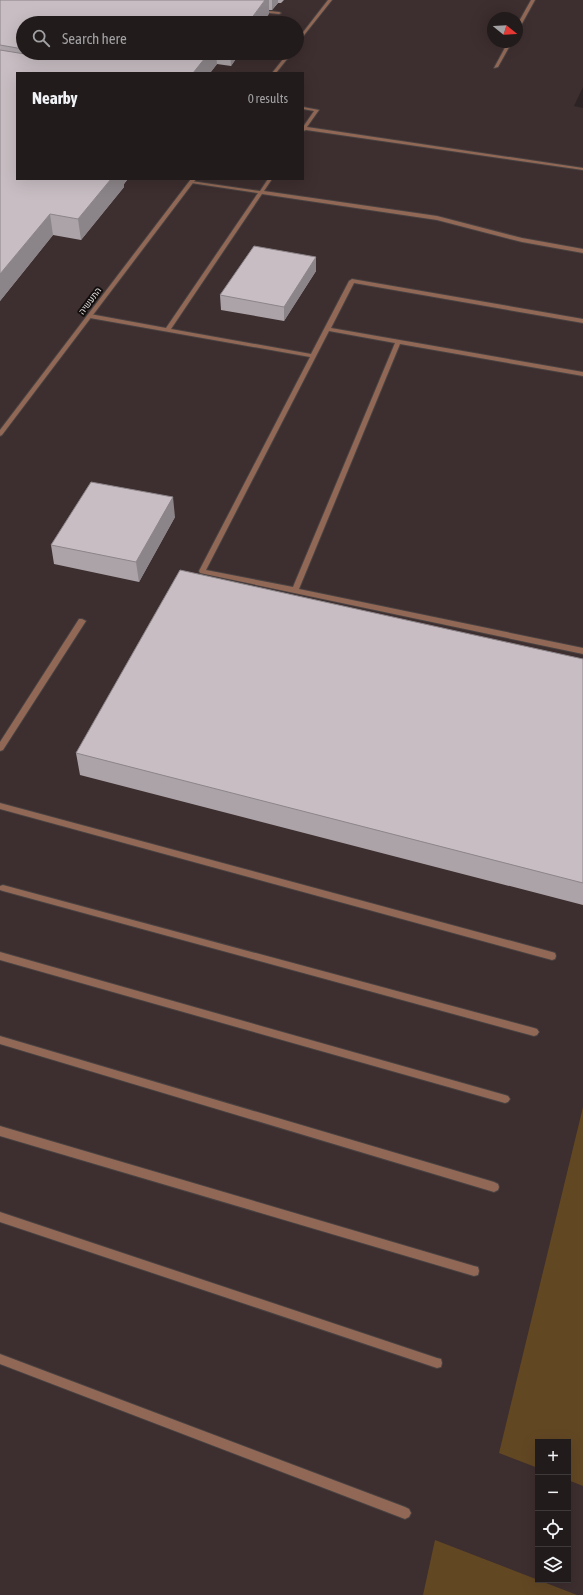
<!DOCTYPE html>
<meta charset="utf-8">
<style>
:root{--surface:#211b1b;--page:#292424;--text:#f1f3f6;--muted:#a2a1a3;--line:#3e393a}
body{margin:0;font-family:"Asap Condensed",Heebo,sans-serif;background:var(--page);color:var(--text)}
.controls{position:absolute;right:12px;bottom:12px;display:grid;overflow:hidden;border-radius:0px;box-shadow:0 4px 16px #0002}
.controls button{width:36px;height:36px;display:grid;place-items:center;padding:0;border:0;border-bottom:1px solid var(--line);background:var(--surface);color:var(--text);font:20px sans-serif}
.compass{position:absolute;left:487px;top:12px;width:36px;height:36px;border-radius:50%;background:var(--surface);box-shadow:0 4px 16px #0002;rotate:108deg}
.list{margin:0;padding:0;list-style:none}
h2{display:flex;justify-content:space-between;align-items:center;height:52px;margin:0;padding:0 16px;font-size:17px}
h2 small{font-size:13px;font-weight:400;color:var(--muted)}
.icon{flex:none;width:22px;height:22px;fill:none;stroke:currentColor;stroke-width:2;stroke-linecap:round;stroke-linejoin:round}
.map{position:relative;flex:none;width:583px;height:1595px;overflow:hidden}
.search{position:absolute;background:var(--surface);box-shadow:0 4px 16px #0002;left:16px;top:16px;width:288px;height:44px;display:flex;align-items:center;gap:10px;box-sizing:border-box;padding:0 14px;border-radius:22px;color:var(--muted);font-size:15px}
.panel{position:absolute;background:var(--surface);box-shadow:0 4px 16px #0002;left:16px;top:72px;width:288px;height:108px;border-radius:0px}
.map>svg:first-child{display:block}
.built{fill:#3d2e2f;fill-rule:evenodd}
.green{fill:#624723}
.lines{fill:none;stroke-linecap:round;stroke-linejoin:round}
.service-casing{stroke:#494242;stroke-width:2}
.minor-casing{stroke:#494242;stroke-width:2}
.service{fill:#916856;fill-rule:evenodd}
.minor{fill:#916856;fill-rule:evenodd}
.wall{fill:#aba3a7}
.shaded-wall{fill:#8b8488}
.building{fill:#c7bdc2;stroke:#8b8488}
.labels{text-anchor:middle;dominant-baseline:central;stroke-width:4;stroke-linejoin:round;paint-order:stroke}
.far-street-label{font-size:9px;fill:#e2dddd;stroke:#120e0e}
</style>
<div class="map">
<svg width="583" height="1595" viewBox="0 0 583 1595">
<rect width="100%" height="100%" fill="#2c2424"/>
<path class="built" d="M0,0H583V87L574,106L583,108V1595H0ZM493,18H517V42H493ZM23,23H297V53H23ZM17,73H303V179H17ZM538,1442H568V1580H538Z"/>
<path class="green" d="M583,1107V1486L568,1480V1442H538V1468L499,1453Z
M435,1540L577,1595H423Z"/>
<g class="lines">
<g class="service-casing">
<path id="service" d="M531,0H535L519,29L517,30V25Z
M260,10L279,12L281,13L279,14L259,12Z
M508,42H512L498,67L494,68Z
M303,107L319,110L307,127L583,168V170L306,130L303,131V127L314,111L303,109Z
M268,179H272L264,191L437,216L522,238L583,249V253L522,242L437,220L262,194L171,329L311,354L349,281L352,279L583,319V323L354,283L331,328L583,372V376L400,344L299,589L583,648V654L200,573L199,571L310,357L90,318L87,316L90,314L166,328L258,193L191,183L189,182L191,181L260,191ZM329,331L395,343L293,587L206,570Z
M79,619H82L86,621L3,750L0,751V742Z
M0,803L552,952L555,953L556,956L555,959L552,960L0,809Z
M3,885L534,1028L537,1029L539,1032L537,1035L534,1036L3,891L0,890V886Z
M0,952L505,1095L508,1096L510,1099L508,1102L505,1103L0,960Z
M0,1036L494,1182L498,1184L499,1187L498,1190L494,1192L0,1044Z
M0,1126L474,1266L478,1267L479,1271L478,1275L474,1276L0,1136Z
M0,1212L437,1358L441,1359L442,1363L441,1367L437,1368L0,1222Z
M0,1354L405,1507L409,1509L411,1513L409,1517L405,1519L0,1364Z"/>
</g>
<g class="minor-casing">
<path id="minor" d="M328,0H332L297,44V40Z
M288,53H292L276,73H272Z
M191,179H196L2,435L0,436V430Z"/>
</g>
<use href="#service" class="service"/>
<use href="#minor" class="minor"/>
</g>
<path class="wall" d="M0,0H284L281,3H278L272,10H269V14L23,23V53H240L231,66L217,64L124,184V187L81,240L53,235L0,301Z
M316,257V271L284,321L221,310L220,295Z
M175,517L139,582L54,564L51,545Z
M583,659V905L80,775L76,753Z"/>
<path class="shaded-wall" d="M265,0H269V14L263,23H248Z
M272,0H278V3L272,10Z
M209,53H216L217,64L210,73H193Z
M230,53H240L231,66Z
M111,179H127L124,184V187L81,240L78,219Z
M50,214L53,235L0,301V274Z
M316,257V271L284,321V307Z
M173,497L175,517L139,582L136,562Z"/>
<path class="building" d="M0,0H265L248,23H23V49L0,45Z
M0,50L31,55L43,54L42,53H209L193,73H17V179H111L78,219L50,214L0,274Z
M254,246L316,257L284,307L220,295Z
M91,482L173,497L136,562L51,545Z
M180,570L583,659V883L76,753Z"/>
<g class="labels">
<g class="far-street-label">
<text transform="translate(90 301) rotate(-53)">התעשיה</text>
</g>
</g>
</svg>
<div class="controls">
<button>+</button>
<button>−</button>
<button><svg class="icon" aria-label="locate" viewBox="0 0 24 24"><circle cx="12" cy="12" r="6"/><path d="M12 2v4M12 18v4M2 12h4M18 12h4"/></svg></button>
<button><svg class="icon" aria-label="layers" viewBox="0 0 24 24"><path d="M12 4l9 5-9 5-9-5zM3 14l9 5 9-5"/></svg></button>
</div>
<svg class="compass" viewBox="-18 -18 36 36"><path d="M0-13l5 13h-10z" fill="#e53935"/><path d="M0 13l5-13h-10z" fill="#a2a1a3"/></svg>
<div class="search"><svg class="icon" aria-label="search" viewBox="0 0 24 24"><circle cx="10" cy="10" r="6"/><path d="M15 15l6 6"/></svg>Search here</div>
<section class="panel">
<h2>Nearby<small>0 results</small></h2>
<ul class="list">
</ul>
</section>
</div>
